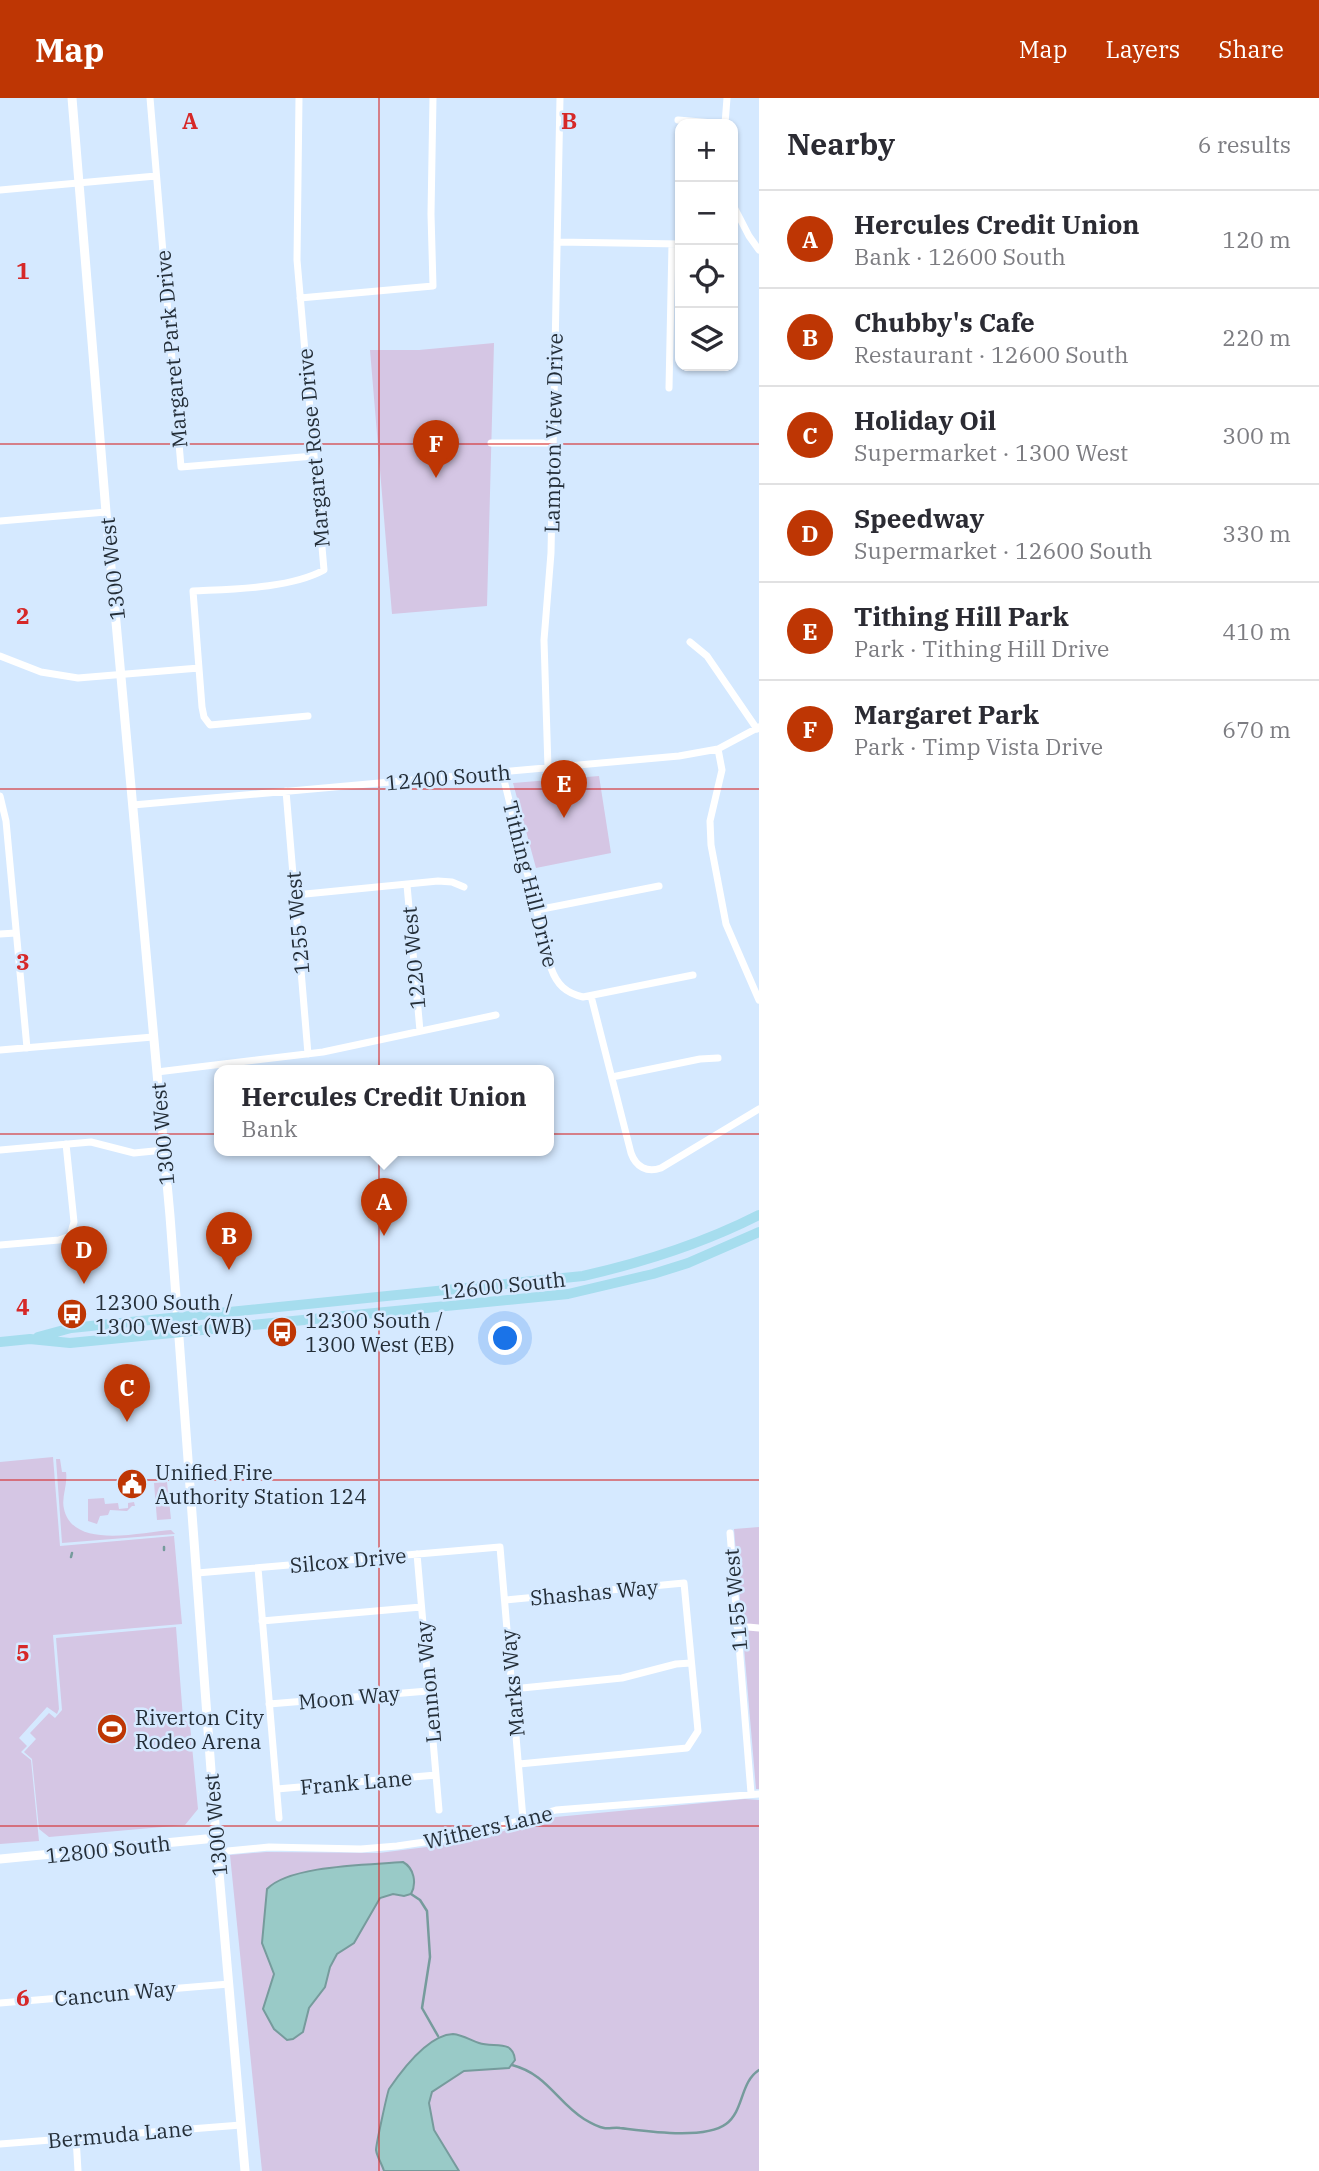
<!DOCTYPE html>
<meta charset="utf-8">
<style>
:root{--surface:#fff;--page:#f2f2f3;--text:#2b2b33;--muted:#7c7c81;--line:#e1e1e2;--accent:#be3604}
body{margin:0;font-family:"IBM Plex Serif",serif;background:var(--page);color:var(--text)}
.controls{position:absolute;right:21px;top:21px;display:grid;overflow:hidden;border-radius:14px;box-shadow:0 2px 5px #0004}
.controls button{width:63px;height:63px;display:grid;place-items:center;padding:0;border:0;border-bottom:2px solid var(--line);background:var(--surface);color:var(--text);font:35px sans-serif}
.you{position:absolute;left:506px;top:1241px;width:24px;height:24px;margin:-18px;border:5px solid #fff;border-radius:50%;background:#1a73e8;box-shadow:0 0 0 10px #1a73e833}
.badge{display:grid;place-items:center;width:46px;height:46px;border-radius:50%;background:var(--accent);color:#fff;font-size:23px;font-weight:700}
.pin{position:absolute;translate:-50% -58px;filter:drop-shadow(0 2px 4px #0008)}
.pin::after{content:'';position:absolute;top:37px;width:24px;height:21px;background:inherit;clip-path:polygon(0 0,100% 0,50% 100%)}
.popup{position:absolute;left:214px;top:967px;width:340px;height:91px;box-sizing:border-box;display:grid;place-content:center;border-radius:14px;background:var(--surface);filter:drop-shadow(0 2px 5px #0005);font-size:23px;white-space:nowrap;color:var(--muted)}
.popup b{font-size:26px;color:var(--text)}
.popup::after{content:'';position:absolute;left:50%;top:100%;margin-left:-14px;border:14px solid transparent;border-top-color:var(--surface)}
.list{margin:0;padding:0;list-style:none}
h2{display:flex;justify-content:space-between;align-items:center;height:91px;margin:0;padding:0 28px;font-size:30px}
h2 small{font-size:23px;font-weight:400;color:var(--muted)}
.list li{display:grid;grid-template-columns:46px 1fr auto;gap:21px;align-items:center;box-sizing:border-box;height:98px;padding:0 28px;border-top:2px solid var(--line)}
.list b{display:block;font-size:26px;white-space:nowrap}
.list p{margin:0;font-size:23px;white-space:nowrap;color:var(--muted)}
.list em{font-size:23px;font-style:normal;color:var(--muted)}
.icon{flex:none;width:38px;height:38px;fill:none;stroke:currentColor;stroke-width:2;stroke-linecap:round;stroke-linejoin:round}
.map{position:relative;flex:none;width:759px;height:2073px;overflow:hidden}
header{display:flex;align-items:center;gap:42px;box-sizing:border-box;height:98px;padding:0 35px;background:var(--accent);color:#fff}
header strong{font-size:33px}
nav{display:flex;gap:38px;margin-inline-start:auto;font-size:24px}
main{display:flex}
aside{flex:1;background:var(--surface)}
.map>svg:first-child{display:block}
.green{fill:#d5c6e4}
.water{fill:#99cac7;stroke:#769b9c;stroke-width:2}
.lines{fill:none;stroke-linecap:round;stroke-linejoin:round}
.stream{stroke:#769b9c;stroke-width:2.5}
.minor{stroke:#fff;stroke-width:7}
.tertiary{stroke:#fff;stroke-width:9}
.primary{stroke:#a6ddee;stroke-width:10}
.grid{fill:none;stroke:#d62828;stroke-width:2;stroke-opacity:0.55}
.labels{text-anchor:middle;dominant-baseline:central;stroke-width:5;stroke-linejoin:round;paint-order:stroke}
.street-label{font-size:21px;fill:#242e38;stroke:#d5e9ff}
.poi-label{font-size:21px;fill:#242e38;stroke:#d5e9ff;text-anchor:start}
.grid-label{font-size:23px;text-anchor:middle;font-weight:bold;fill:#d62828;stroke:#d5e9ff;stroke-width:5;stroke-linejoin:round;paint-order:stroke}
</style>
<header>
<strong>Map</strong>
<nav><a>Map</a><a>Layers</a><a>Share</a></nav>
</header>
<main>
<div class="map">
<svg width="759" height="2073" viewBox="0 0 759 2073">
<rect width="100%" height="100%" fill="#d5e9ff"/>
<path class="green" d="M494,245L487,508L392,516L370,252H419Z
M599,678L611,755L536,770L513,685Z
M53,1359L60,1448L174,1438L182,1526L53,1537L59,1611L57,1616L47,1609L19,1640L27,1648L21,1654L31,1662L39,1743L0,1746V1364Z
M56,1361H60L62,1374H66C68,1387 61,1399 64,1411C73,1452 142,1434 171,1432L175,1436L62,1445Z
M167,1384L171,1421L157,1422L154,1385Z
M104,1400L105,1406L118,1405L119,1411L128,1410V1405L134,1404L135,1408H132L127,1413L110,1412L108,1417L100,1418L97,1426L88,1423V1401Z
M759,1429V1691H756L734,1431Z
M176,1529L183,1620L190,1627L198,1711L185,1727L49,1739L39,1731L32,1661L24,1654L36,1641L30,1635L49,1615L55,1620L62,1612L56,1540Z
M745,1701L759,1702V2073H262L230,1757L266,1754L379,1755L458,1745L556,1719Z"/>
<path class="water" d="M403,1764C414,1770 417,1785 411,1796L404,1798L393,1796L380,1800L354,1845L337,1856L330,1869L325,1889L309,1910L303,1934L293,1941L287,1942L274,1931L263,1911L274,1876L262,1845L267,1791C290,1767 369,1767 403,1764Z
M453,1936C463,1937 470,1942 479,1945C494,1950 513,1941 515,1962L509,1970L464,1973L432,1994L429,2005L434,2032L459,2073H384C382,2066 377,2059 376,2052C376,2047 387,1996 389,1991C402,1972 428,1937 453,1936Z"/>
<g class="lines">
<path class="stream" d="M164,1449V1452
M71,1459L72,1455
M411,1796L420,1802L427,1813L430,1859L422,1910L438,1938
M512,1967C547,1976 557,2004 584,2021C589,2024 598,2029 604,2030C609,2031 615,2029 620,2030C646,2033 704,2042 726,2026C744,2013 740,1984 759,1972"/>
<path class="minor" d="M150,0L181,369L314,358
M299,0L297,162L324,472C289,491 231,491 193,493L202,609L204,619L210,627L308,618
M678,22L725,26
M725,26L727,0
M0,92L156,78
M733,107L749,138L759,152
M557,144L680,146
M300,200L433,188L431,116L433,0
M669,290L672,146
M491,345H553
M0,423L106,414
M690,544L707,558L757,631
M0,558L41,574L78,580L199,570
M718,651L722,672L710,723L711,747L726,826L759,902
M548,670L544,542L551,455L560,0
M502,674L551,870C557,887 566,895 583,899L693,877
M286,693L308,956
M0,698L6,723L27,950
M133,707L679,658L718,651L759,629
M407,787L420,933
M295,797L438,783L452,784L464,789
M537,812L659,788
M0,836L16,835
M591,898L631,1055C636,1069 647,1075 661,1070L759,1011
M0,952L153,939
M157,974L323,954L496,917
M612,979L700,961L718,960
M0,1052L91,1044L134,1055L164,1052
M0,1147L59,1142L70,1138L74,1124L66,1046
M730,1435L751,1695
M417,1456L439,1712
M258,1470L279,1720
M197,1475L500,1449L523,1721
M505,1502L684,1485L698,1633L687,1650L519,1666
M262,1523L421,1509
M737,1528L759,1530
M512,1591L622,1580L676,1566L691,1565
M269,1606L428,1593
M277,1691L436,1677
M217,1754L269,1749L361,1751L397,1748L466,1738L556,1712L759,1696
M0,1905L229,1886
M76,2039L78,2073
M0,2046L241,2027"/>
<path class="tertiary" d="M72,0L106,414L170,1118L216,1740L245,2073
M0,1761L216,1740"/>
<path class="primary" d="M38,1239L71,1230L583,1178C645,1164 702,1146 759,1117
M0,1244L30,1241L70,1245L568,1196L653,1176L688,1165L759,1134"/>
</g>
<path class="grid" d="M379,0V2073M0,346H759M0,691H759M0,1036H759M0,1382H759M0,1728H759"/>
<defs>
<g id="bus-disc" transform="scale(1.575)"><circle r="9.5" fill="#be3604" stroke="#d5e9ff"/><path d="M-5-6H5V4H4V6H2V4H-2V6H-4V4H-5ZM-3.5-4V0h7V-4ZM-3.5 1.2v1.5H-2V1.2ZM2 1.2v1.5H3.5V1.2Z" fill="#fff"/></g>
<g id="civic-disc" transform="scale(1.575)"><circle r="9.5" fill="#be3604" stroke="#d5e9ff"/><path d="M-.6-6.5H3V-4.5H.6V-3L4-1V1h2V6H-6V1h2V-1L-.6-3ZM-1.2 2.5V6h2.4V2.5Z" fill="#fff"/></g>
<g id="stadium-disc" transform="scale(1.575)"><circle r="9.5" fill="#be3604" stroke="#d5e9ff"/><path d="M0-5a6.5 5 0 1 0 0 10a6.5 5 0 1 0 0-10ZM-3.5-1.8h7v3.6h-7Z" fill="#fff"/></g>
</defs>
<g fill-rule="evenodd">
<use href="#bus-disc" x="72" y="1216"/>
<use href="#bus-disc" x="282" y="1234"/>
<use href="#civic-disc" x="132" y="1386"/>
<use href="#stadium-disc" x="112" y="1631"/>
</g>
<g class="labels">
<g class="street-label">
<text transform="translate(171 251) rotate(-95)">Margaret Park Drive</text>
<text transform="translate(553 335) rotate(-89)">Lampton View Drive</text>
<text transform="translate(313 350) rotate(-95)">Margaret Rose Drive</text>
<text transform="translate(112 471) rotate(-96)">1300 West</text>
<text transform="translate(448 679) rotate(-5)">12400 South</text>
<text transform="translate(531 786) rotate(76)">Tithing Hill Drive</text>
<text transform="translate(297 825) rotate(-95)">1255 West</text>
<text transform="translate(413 860) rotate(-95)">1220 West</text>
<text transform="translate(162 1036) rotate(-95)">1300 West</text>
<text transform="translate(503 1187) rotate(-6)">12600 South</text>
<text transform="translate(348 1462) rotate(-5)">Silcox Drive</text>
<text transform="translate(594 1494) rotate(-5)">Shashas Way</text>
<text transform="translate(735 1502) rotate(-95)">1155 West</text>
<text transform="translate(428 1584) rotate(-95)">Lennon Way</text>
<text transform="translate(512 1585) rotate(-95)">Marks Way</text>
<text transform="translate(349 1599) rotate(-5)">Moon Way</text>
<text transform="translate(356 1684) rotate(-5)">Frank Lane</text>
<text transform="translate(215 1727) rotate(-95)">1300 West</text>
<text transform="translate(488 1729) rotate(-13)">Withers Lane</text>
<text transform="translate(108 1751) rotate(-6)">12800 South</text>
<text transform="translate(115 1895) rotate(-5)">Cancun Way</text>
<text transform="translate(120 2036) rotate(-5)">Bermuda Lane</text>
</g>
<g class="poi-label">
<text x="95" y="1204">12300 South /<tspan x="95" dy="24">1300 West (WB)</tspan></text>
<text x="305" y="1222">12300 South /<tspan x="305" dy="24">1300 West (EB)</tspan></text>
<text x="155" y="1374">Unified Fire<tspan x="155" dy="24">Authority Station 124</tspan></text>
<text x="135" y="1619">Riverton City<tspan x="135" dy="24">Rodeo Arena</tspan></text>
</g>
</g>
<g class="grid-label">
<text x="190" y="31">A</text>
<text x="569" y="31">B</text>
<text x="23" y="181">1</text>
<text x="23" y="526">2</text>
<text x="23" y="872">3</text>
<text x="23" y="1217">4</text>
<text x="23" y="1563">5</text>
<text x="23" y="1908">6</text>
</g>
</svg>
<div class="controls">
<button>+</button>
<button>−</button>
<button><svg class="icon" aria-label="locate" viewBox="0 0 24 24"><circle cx="12" cy="12" r="6"/><path d="M12 2v4M12 18v4M2 12h4M18 12h4"/></svg></button>
<button><svg class="icon" aria-label="layers" viewBox="0 0 24 24"><path d="M12 4l9 5-9 5-9-5zM3 14l9 5 9-5"/></svg></button>
</div>
<div class="you"></div>
<div class="pin badge" style="left:384px;top:1138px">A</div>
<div class="popup"><b>Hercules Credit Union</b>Bank</div>
<div class="pin badge" style="left:229px;top:1172px">B</div>
<div class="pin badge" style="left:127px;top:1324px">C</div>
<div class="pin badge" style="left:84px;top:1186px">D</div>
<div class="pin badge" style="left:564px;top:720px">E</div>
<div class="pin badge" style="left:436px;top:380px">F</div>
</div>
<aside>
<h2>Nearby<small>6 results</small></h2>
<ul class="list">
<li><span class="badge">A</span><div><b>Hercules Credit Union</b><p>Bank · 12600 South</p></div><em>120 m</em></li>
<li><span class="badge">B</span><div><b>Chubby's Cafe</b><p>Restaurant · 12600 South</p></div><em>220 m</em></li>
<li><span class="badge">C</span><div><b>Holiday Oil</b><p>Supermarket · 1300 West</p></div><em>300 m</em></li>
<li><span class="badge">D</span><div><b>Speedway</b><p>Supermarket · 12600 South</p></div><em>330 m</em></li>
<li><span class="badge">E</span><div><b>Tithing Hill Park</b><p>Park · Tithing Hill Drive</p></div><em>410 m</em></li>
<li><span class="badge">F</span><div><b>Margaret Park</b><p>Park · Timp Vista Drive</p></div><em>670 m</em></li>
</ul>
</aside>
</main>
